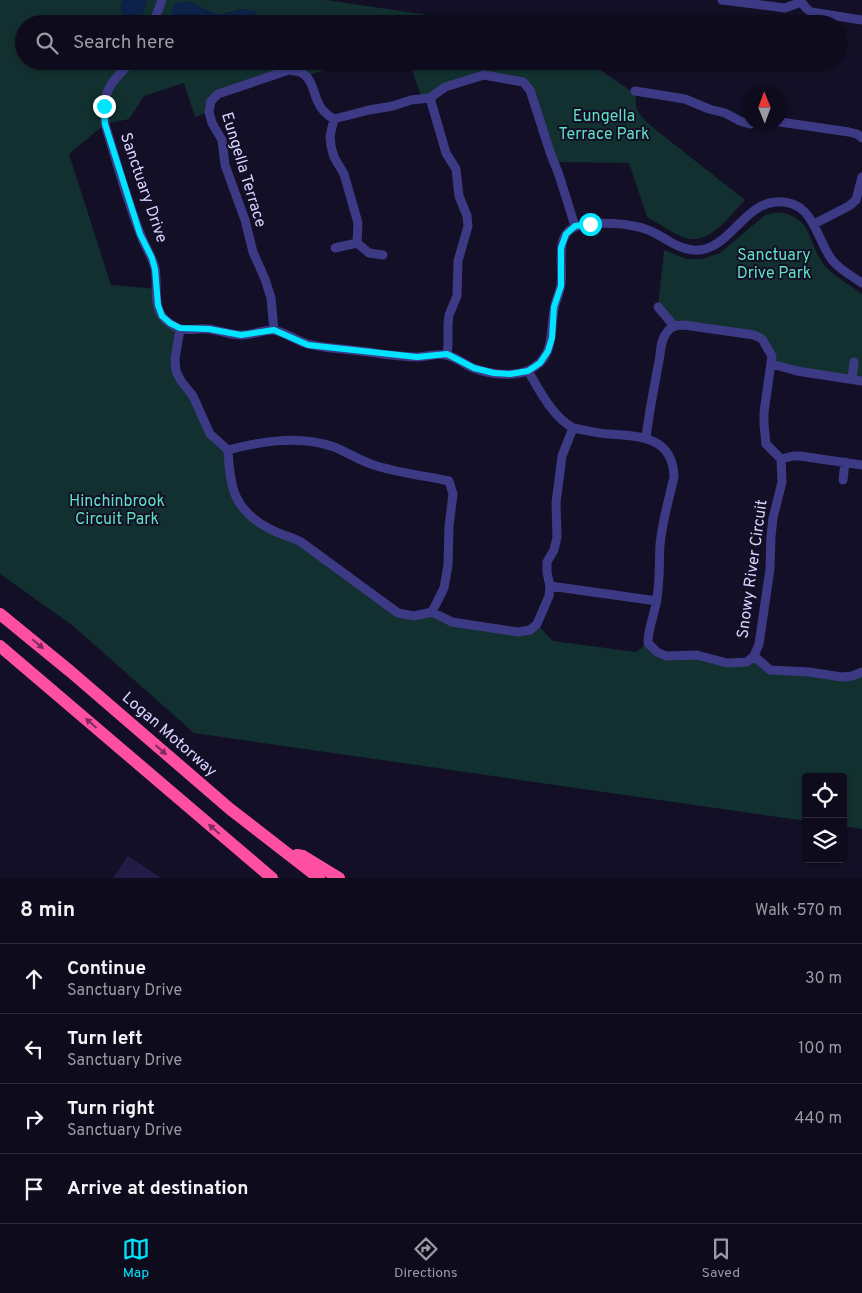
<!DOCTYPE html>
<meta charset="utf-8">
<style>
:root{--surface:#0e0b1c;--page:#1c1929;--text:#f1f3f6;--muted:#9b9ba3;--line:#2e2b3b;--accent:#00e5ff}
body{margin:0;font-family:Overpass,sans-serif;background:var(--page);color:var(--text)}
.controls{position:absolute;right:15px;bottom:15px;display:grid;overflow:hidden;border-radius:5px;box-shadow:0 1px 4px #0004}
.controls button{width:45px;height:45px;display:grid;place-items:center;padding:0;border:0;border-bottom:1px solid var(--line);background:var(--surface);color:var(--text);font:25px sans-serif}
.compass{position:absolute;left:742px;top:85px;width:45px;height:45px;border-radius:50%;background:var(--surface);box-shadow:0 1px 4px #0004;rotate:359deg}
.stop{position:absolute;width:15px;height:15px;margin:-11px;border:4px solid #00e5ff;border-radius:50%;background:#fff}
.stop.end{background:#00e5ff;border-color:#fff;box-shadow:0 1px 5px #0008}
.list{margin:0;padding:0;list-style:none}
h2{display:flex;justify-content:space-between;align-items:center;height:65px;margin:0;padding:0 20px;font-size:21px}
h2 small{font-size:16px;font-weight:400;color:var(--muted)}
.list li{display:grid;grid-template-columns:32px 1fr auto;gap:15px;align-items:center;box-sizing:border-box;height:70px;padding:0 20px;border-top:1px solid var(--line)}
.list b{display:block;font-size:19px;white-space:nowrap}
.list p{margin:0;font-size:16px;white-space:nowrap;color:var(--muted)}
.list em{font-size:16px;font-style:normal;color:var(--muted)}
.icon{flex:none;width:28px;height:28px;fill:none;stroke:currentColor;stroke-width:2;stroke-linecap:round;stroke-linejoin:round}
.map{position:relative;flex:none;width:862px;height:878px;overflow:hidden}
.search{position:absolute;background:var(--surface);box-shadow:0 1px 4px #0004;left:15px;right:15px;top:15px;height:55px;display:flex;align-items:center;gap:12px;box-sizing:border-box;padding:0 18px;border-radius:28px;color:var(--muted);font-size:19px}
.sheet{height:345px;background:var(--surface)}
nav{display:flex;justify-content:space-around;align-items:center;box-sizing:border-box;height:70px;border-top:1px solid var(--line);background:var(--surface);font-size:14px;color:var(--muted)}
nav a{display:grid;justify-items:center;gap:2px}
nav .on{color:var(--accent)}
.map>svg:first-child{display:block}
.green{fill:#12302f}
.water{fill:#0c2248}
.building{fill:#241b47}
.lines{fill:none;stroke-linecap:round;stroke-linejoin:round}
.minor{stroke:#3d3a85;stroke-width:9}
.highway{stroke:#ff4fa3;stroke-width:12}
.oneway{fill:#7d2c5e}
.route{stroke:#00e5ff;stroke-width:6}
.labels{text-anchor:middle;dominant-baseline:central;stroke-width:4;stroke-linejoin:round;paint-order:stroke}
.park-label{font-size:16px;fill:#5fe0c0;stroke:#130f26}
.street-label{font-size:16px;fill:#d9d4ff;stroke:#130f26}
</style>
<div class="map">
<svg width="862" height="878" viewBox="0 0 862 878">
<rect width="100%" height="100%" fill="#130f26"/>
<path class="green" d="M0,0H123L120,8L123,16L143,13L147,0H326L490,24H253L256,18L242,9C234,11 224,15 217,14C207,12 199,5 189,2L168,20L172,24H24V61H204L206,63L224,64L238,61H353L306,76L289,70L218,94L209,112L195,117L184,83L144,96L129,119L105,124L69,154L111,285L157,289L162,316L180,329L175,359L205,426L228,450L242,508L290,536L398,613L432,612L441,617L518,632L537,624L553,641L636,652L648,643L657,652L727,663L754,656L770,670L842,677L862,672V829L843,826V777H806V821L194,733L72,625L0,574Z
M409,61H593L599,69L631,91H635C637,97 635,99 636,104C636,113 645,120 651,126L745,200C730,215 710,246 685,238C675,235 657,222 647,217L629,163L554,162L523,82L484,75L422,99Z
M779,212C813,219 806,237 822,262C831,275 849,284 862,294V381L772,364L762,339L674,326L658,307L664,250L687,259H702L720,253L765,215Z"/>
<path class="water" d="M123,0H147L143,13L130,19L123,17L120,8Z
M189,2C199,5 209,14 219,14C233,15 243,4 257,13L256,18L253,24H172L168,20L175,3Z"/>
<path class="building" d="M128,856L161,878H113Z"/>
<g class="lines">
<path class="minor" d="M722,0L785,8L801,2
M800,0L806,8L811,12L862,20
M153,24L162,0
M132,61C110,84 102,89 105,124C116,160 126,198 140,233C144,245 152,256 155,268C158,283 153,303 162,316C166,321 174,327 180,329C189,331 199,328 208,329C219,330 229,335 240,335C251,336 262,330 272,330C284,331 296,341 308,344C321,348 337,348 351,350C373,352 395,357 416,357C427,357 439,352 449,356C458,358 465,365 473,368C489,374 511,377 527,371C555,360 550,333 554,310C555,301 560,293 561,284C564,265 553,233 578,226C595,221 632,223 648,230C664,236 675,248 693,250C728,253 742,205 775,202C814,199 815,237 832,260C840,270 852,276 862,283
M635,91L685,99L709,109L725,113L740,121L750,124L757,122
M430,98L446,153L456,169L459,196L467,216L468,226L458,261L457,296L449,315L448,324V344L447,355
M334,119L330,136L331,146L334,157L344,174L358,223L357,243
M780,122L849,132L857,134L862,138
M814,224L849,206L856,200L862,177
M335,248L357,243L369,253L383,255
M658,307L674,326
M180,329L175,359L176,371L181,381L193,396L210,434L228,450C230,489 234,511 272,530C282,535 292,537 301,542L398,613L414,616L432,612
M274,330L271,298L265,279L253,252L245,220L225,165L222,140L212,123L209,112L211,101L218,94L289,70C292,71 297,71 300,72C312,77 313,92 318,102C321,110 327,115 334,119L369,110L393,106L411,100L430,98L445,87L484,75L523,82L530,90L550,152L559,175L575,226
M772,364L797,371L862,381
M852,379L854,362
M573,428C584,430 596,433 608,434C639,436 673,436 674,477C669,499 662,522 660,545C659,563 660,580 657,598C655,614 648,627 648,643L657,652L666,656L697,655L727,663L747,662L754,656L759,644L770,569L771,536L773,518L782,482L781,459L766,444L764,424V412L772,356L762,339L754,335L684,325C677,325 671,326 667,332C660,340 661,352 659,361C654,387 649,412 646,438
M228,450C263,441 299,435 334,447C349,453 362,462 377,466C400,473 425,476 449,481L453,494L449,526L448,565L444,588L432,612
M781,459L793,456H800L862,465
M843,480L845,462
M550,586L657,601
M432,612L452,622L518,632L530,630L537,624L549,596L550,586L547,573V562L554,550L557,537L556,503L562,456L573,428C552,416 540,391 528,371
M754,656L770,670L809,672L842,677L852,676L862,672"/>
<path class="highway" d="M0,614L71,672L230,809L319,878
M0,646L272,878
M297,855L303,856L339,878"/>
</g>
<defs><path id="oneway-solid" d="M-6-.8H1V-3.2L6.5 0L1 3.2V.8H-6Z" transform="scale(1.25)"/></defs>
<g class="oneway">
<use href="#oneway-solid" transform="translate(38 644) rotate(40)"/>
<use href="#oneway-solid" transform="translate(91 723) rotate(-139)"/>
<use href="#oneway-solid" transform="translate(161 750) rotate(41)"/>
<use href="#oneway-solid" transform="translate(214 829) rotate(-139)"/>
</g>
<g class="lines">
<path class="route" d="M104,106L105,124L140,234L152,258L155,269L158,305L162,316L170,323L180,328L209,329L241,335L274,330L308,345L417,357L447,354L474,368L494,373L510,374L528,371L540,363L548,351L552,338L554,307L561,286V248L566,234L575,226L590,224"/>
</g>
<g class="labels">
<g class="park-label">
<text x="604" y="117">Eungella<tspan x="604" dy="18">Terrace Park</tspan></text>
<text x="774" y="256">Sanctuary<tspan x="774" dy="18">Drive Park</tspan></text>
<text x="117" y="502">Hinchinbrook<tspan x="117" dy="18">Circuit Park</tspan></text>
</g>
<g class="street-label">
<text transform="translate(243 170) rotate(73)">Eungella Terrace</text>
<text transform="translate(143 188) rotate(71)">Sanctuary Drive</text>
<text transform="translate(753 569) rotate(-82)">Snowy River Circuit</text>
<text transform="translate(169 735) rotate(41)">Logan Motorway</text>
</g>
</g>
</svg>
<div class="controls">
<button><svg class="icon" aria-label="locate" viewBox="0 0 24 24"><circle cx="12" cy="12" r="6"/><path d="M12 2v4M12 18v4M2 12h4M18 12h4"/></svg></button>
<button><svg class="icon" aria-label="layers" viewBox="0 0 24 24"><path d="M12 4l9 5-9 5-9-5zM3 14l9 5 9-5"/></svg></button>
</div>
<svg class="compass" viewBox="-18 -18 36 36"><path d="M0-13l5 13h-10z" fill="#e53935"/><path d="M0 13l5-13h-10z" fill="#9b9ba3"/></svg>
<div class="stop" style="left:590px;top:224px"></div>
<div class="stop end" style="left:104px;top:106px"></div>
<div class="search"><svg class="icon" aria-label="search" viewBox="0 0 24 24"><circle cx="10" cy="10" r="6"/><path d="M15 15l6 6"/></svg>Search here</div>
</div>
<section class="sheet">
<h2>8 min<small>Walk · 570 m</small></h2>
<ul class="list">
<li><svg class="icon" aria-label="ahead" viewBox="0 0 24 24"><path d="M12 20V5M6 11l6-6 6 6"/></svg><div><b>Continue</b><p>Sanctuary Drive</p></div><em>30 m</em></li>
<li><svg class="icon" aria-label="left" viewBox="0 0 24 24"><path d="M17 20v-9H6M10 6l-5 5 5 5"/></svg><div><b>Turn left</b><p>Sanctuary Drive</p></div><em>100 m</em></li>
<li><svg class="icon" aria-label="right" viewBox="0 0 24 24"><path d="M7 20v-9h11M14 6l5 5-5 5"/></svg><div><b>Turn right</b><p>Sanctuary Drive</p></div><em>440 m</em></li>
<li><svg class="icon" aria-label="arrive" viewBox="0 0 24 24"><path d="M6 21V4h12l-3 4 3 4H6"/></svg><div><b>Arrive at destination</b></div></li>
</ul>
</section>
<nav>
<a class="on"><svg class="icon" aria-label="map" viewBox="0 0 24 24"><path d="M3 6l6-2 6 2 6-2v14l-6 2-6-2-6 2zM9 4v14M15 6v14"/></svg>Map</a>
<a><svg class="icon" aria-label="directions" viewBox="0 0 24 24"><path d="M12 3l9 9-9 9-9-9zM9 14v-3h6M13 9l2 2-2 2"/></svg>Directions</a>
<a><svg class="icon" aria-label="saved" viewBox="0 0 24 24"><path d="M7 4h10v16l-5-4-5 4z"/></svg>Saved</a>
</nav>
